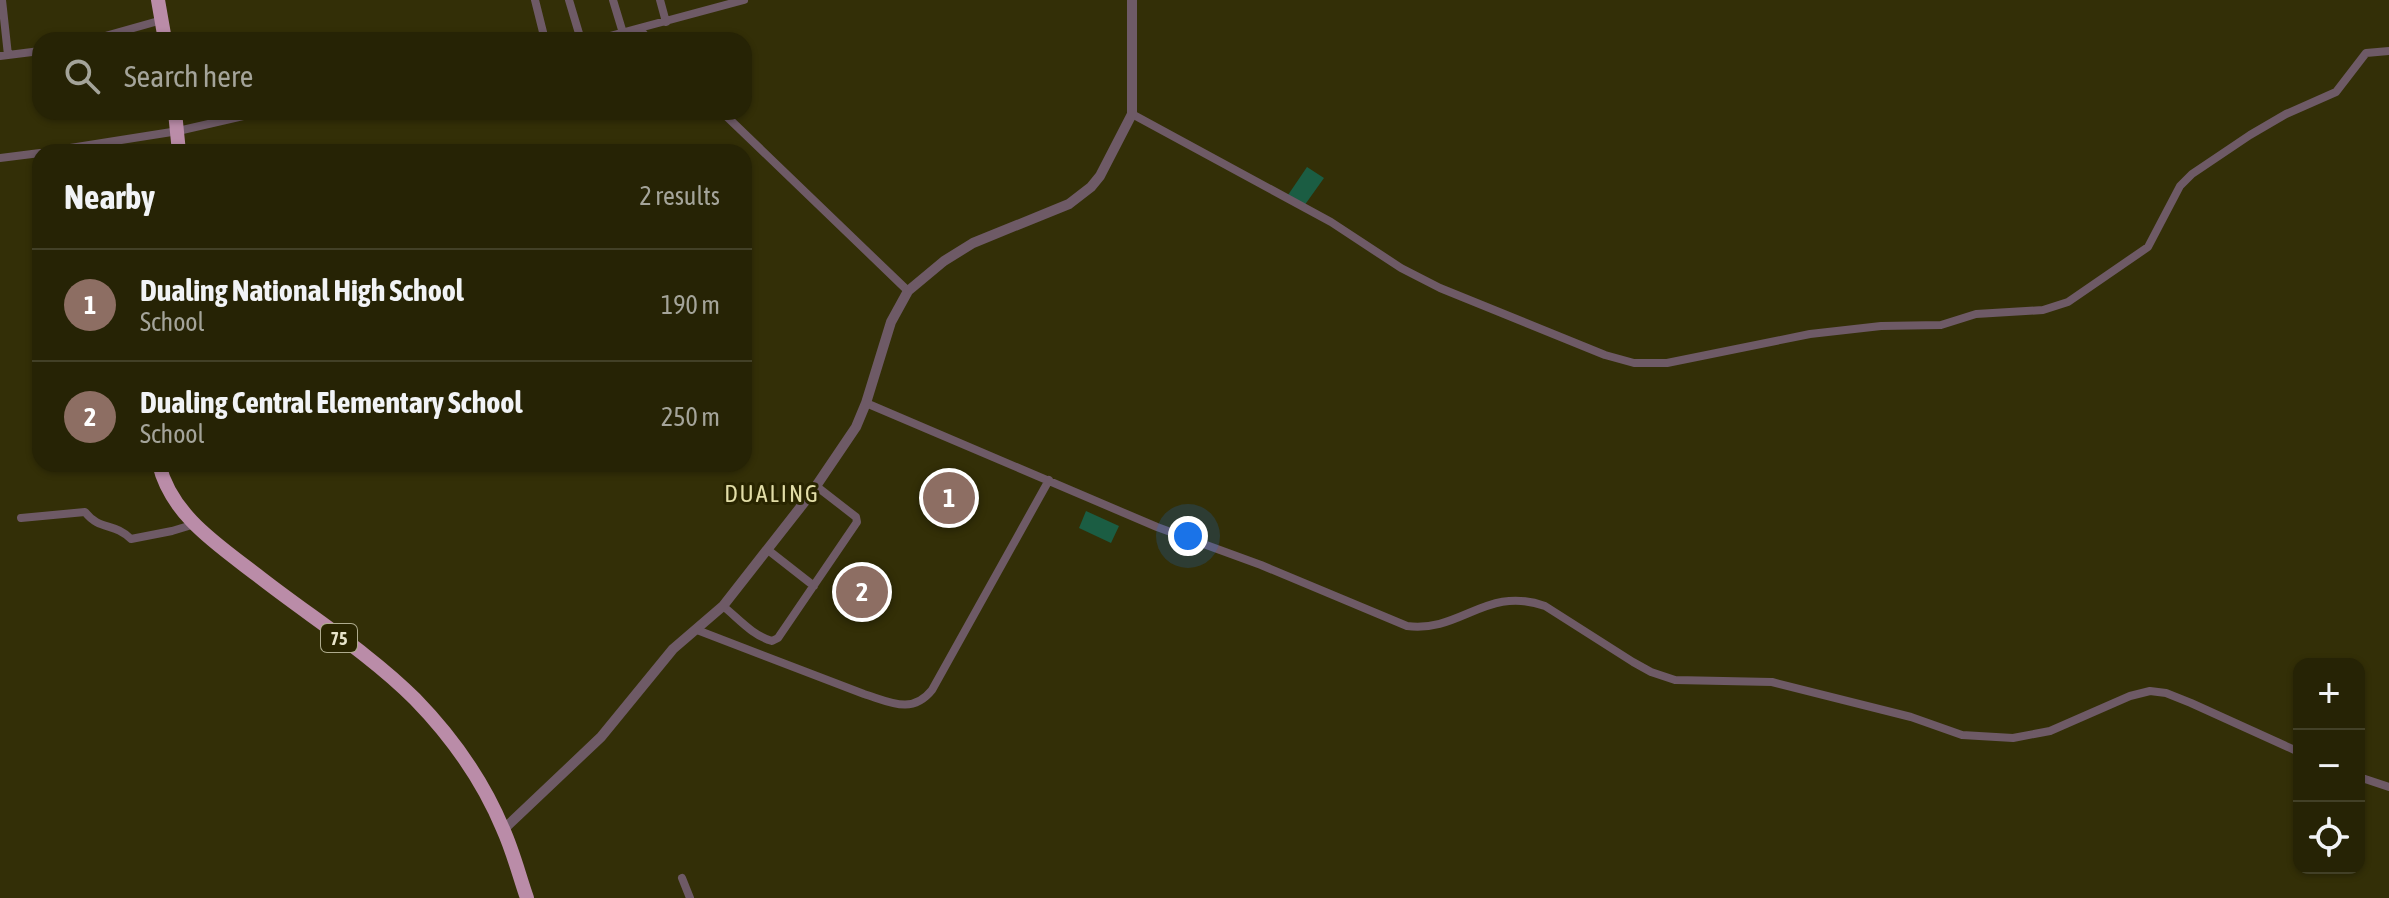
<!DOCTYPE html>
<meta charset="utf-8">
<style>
:root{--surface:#262305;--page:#2e2b0f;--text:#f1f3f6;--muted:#a4a49a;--line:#424027;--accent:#adaffb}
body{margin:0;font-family:"Asap Condensed",sans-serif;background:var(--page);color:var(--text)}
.controls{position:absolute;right:24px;bottom:24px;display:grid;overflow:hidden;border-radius:16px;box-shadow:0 2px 6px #0004}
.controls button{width:72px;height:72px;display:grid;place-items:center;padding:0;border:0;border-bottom:2px solid var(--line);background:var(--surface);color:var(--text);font:40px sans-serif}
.you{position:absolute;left:1188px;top:536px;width:28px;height:28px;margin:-20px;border:6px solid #fff;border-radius:50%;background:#1a73e8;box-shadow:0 0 0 12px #1a73e833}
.badge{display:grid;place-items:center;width:52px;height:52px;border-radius:50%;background:var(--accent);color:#fff;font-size:26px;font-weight:700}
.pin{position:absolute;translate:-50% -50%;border:4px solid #fff;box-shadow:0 2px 8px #0006}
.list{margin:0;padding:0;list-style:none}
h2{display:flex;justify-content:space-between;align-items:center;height:104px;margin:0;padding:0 32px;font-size:34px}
h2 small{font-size:26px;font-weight:400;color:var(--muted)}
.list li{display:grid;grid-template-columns:52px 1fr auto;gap:24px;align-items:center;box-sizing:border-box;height:112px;padding:0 32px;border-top:2px solid var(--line)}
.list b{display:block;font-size:30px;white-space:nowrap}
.list p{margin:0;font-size:26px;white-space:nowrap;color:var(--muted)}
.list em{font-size:26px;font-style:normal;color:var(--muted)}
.icon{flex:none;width:44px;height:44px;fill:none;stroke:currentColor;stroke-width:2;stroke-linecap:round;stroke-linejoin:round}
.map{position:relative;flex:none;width:2389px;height:898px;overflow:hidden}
.search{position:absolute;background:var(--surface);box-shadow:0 2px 6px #0004;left:32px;top:32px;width:720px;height:88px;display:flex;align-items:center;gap:20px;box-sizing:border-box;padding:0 28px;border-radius:24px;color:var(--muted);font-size:30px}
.panel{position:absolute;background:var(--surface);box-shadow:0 2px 6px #0004;left:32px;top:144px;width:720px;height:328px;border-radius:24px}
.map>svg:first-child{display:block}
.green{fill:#1b5d43}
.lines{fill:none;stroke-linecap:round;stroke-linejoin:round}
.minor{stroke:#6e5a66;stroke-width:8}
.tertiary{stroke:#6e5a66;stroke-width:10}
.trunk{stroke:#ba8ca8;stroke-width:14}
.labels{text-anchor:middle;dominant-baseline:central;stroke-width:6;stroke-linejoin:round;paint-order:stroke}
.shield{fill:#292500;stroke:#aeab8d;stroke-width:2}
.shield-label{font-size:18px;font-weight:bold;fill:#e7e4ca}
.quarter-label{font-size:24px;letter-spacing:2px;fill:#e2dda7;stroke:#292500}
</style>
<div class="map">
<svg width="2389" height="898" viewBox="0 0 2389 898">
<rect width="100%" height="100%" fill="#332f07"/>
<path class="green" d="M1307,167L1324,178L1304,206L1288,195Z
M1086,511L1119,526L1111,543L1079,528Z"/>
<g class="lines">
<path class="minor" d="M2,0L8,55
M535,0L545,40
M569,0L581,40
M613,0L623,33
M660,0L666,22
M639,29L650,40
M91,40L162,20
M595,40L744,0
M0,56L40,51
M722,112L908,291
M1132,114L1331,222L1401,268L1440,288L1605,355L1634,363H1667L1810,334L1881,326L1941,325L1976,314L2043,310L2068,302L2148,247L2180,186L2192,174L2250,135L2286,114L2336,92L2366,53L2389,51
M45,152L178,131L261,112
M0,158L40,153
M866,403L1157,527L1261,565L1407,626C1461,633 1486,585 1545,606L1633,662L1651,672L1675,680L1772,682L1911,717L1962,735L2013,738L2050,731L2130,696L2150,691L2166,693L2191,703L2299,752
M21,518L85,512C100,531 114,522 131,539L172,531L195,524
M768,550L814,586
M723,606C739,619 752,635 772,641L778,638L857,522L856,517L816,486
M697,630L864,694C890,702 912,715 932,690L1049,480
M2359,777L2389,787
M682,878L690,898"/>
<path class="tertiary" d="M504,829L601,737L673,649L723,606L810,495L856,427L866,403L891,322L908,291L944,261L973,243L1069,204L1091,187L1100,176L1132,114V0"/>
<path class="trunk" d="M158,0L165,40
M175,112L179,152
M159,464C171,515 218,545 257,575C309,616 368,652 415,699C451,736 483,781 503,829C513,851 519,875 527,898"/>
</g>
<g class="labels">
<rect class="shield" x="321" y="624" width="36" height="28" rx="6"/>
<g class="shield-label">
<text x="339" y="638">75</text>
</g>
<g class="quarter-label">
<text x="772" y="493">DUALING</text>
</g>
</g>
</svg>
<div class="controls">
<button>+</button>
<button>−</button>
<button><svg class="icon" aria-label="locate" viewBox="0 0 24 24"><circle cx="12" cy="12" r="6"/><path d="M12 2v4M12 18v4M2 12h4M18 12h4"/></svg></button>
</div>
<div class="you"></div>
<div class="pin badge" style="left:949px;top:498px;background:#8d6e63">1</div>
<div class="pin badge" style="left:862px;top:592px;background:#8d6e63">2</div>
<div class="search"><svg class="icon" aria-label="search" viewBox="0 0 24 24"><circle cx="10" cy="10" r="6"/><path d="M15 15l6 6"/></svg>Search here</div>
<section class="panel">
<h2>Nearby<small>2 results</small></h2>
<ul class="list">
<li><span class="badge" style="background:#8d6e63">1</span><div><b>Dualing National High School</b><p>School</p></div><em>190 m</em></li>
<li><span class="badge" style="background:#8d6e63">2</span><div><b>Dualing Central Elementary School</b><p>School</p></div><em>250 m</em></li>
</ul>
</section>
</div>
